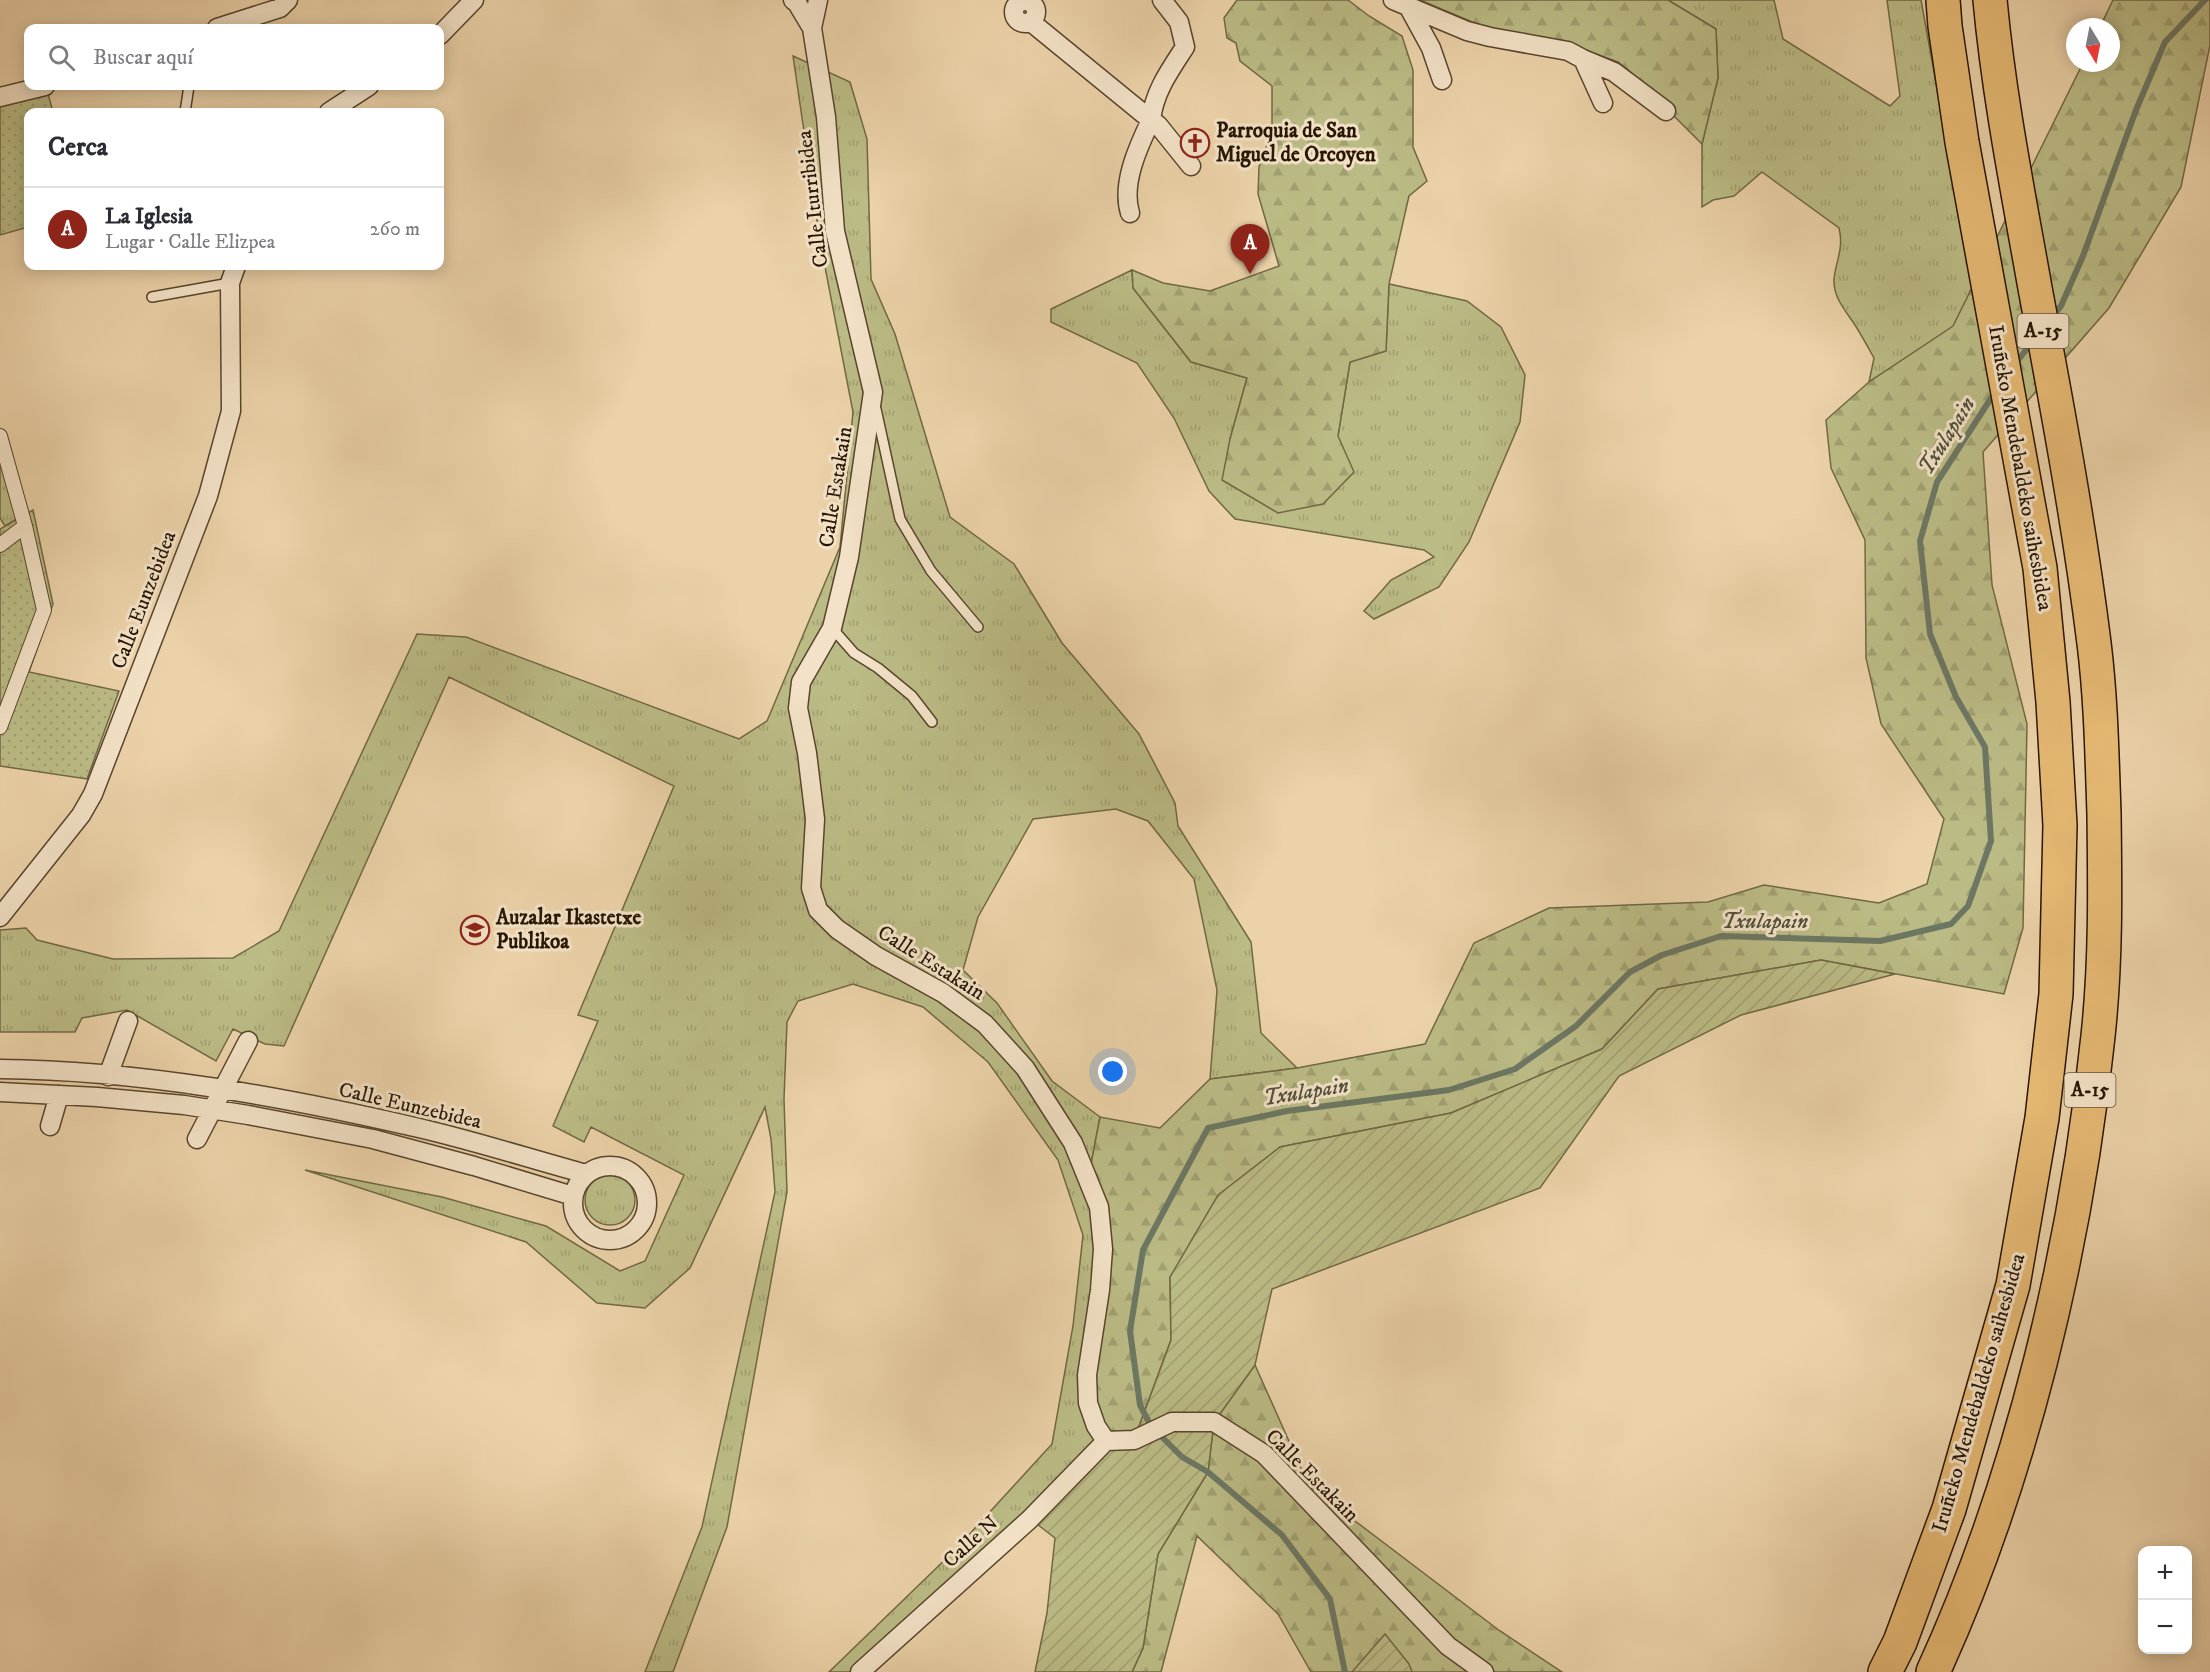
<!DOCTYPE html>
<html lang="es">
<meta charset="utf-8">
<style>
:root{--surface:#fff;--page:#f2f2f3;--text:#2b2b33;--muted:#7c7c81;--line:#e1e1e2;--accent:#8f2418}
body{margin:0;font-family:"IM FELL DW Pica",serif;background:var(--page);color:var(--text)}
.controls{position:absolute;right:18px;bottom:18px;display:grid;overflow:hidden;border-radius:12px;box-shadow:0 3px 15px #0003}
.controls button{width:54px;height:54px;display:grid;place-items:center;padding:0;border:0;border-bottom:2px solid var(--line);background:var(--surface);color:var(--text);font:30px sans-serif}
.compass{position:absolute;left:2066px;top:18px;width:54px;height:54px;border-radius:50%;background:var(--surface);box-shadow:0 3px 15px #0003;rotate:170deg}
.you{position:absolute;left:1113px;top:1072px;width:21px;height:21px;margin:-15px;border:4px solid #fff;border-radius:50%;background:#1a73e8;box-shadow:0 0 0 9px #1a73e833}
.badge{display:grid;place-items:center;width:39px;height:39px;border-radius:50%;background:var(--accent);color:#fff;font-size:20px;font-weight:700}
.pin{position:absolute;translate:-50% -50px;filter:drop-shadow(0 2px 3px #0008)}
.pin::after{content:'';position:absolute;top:32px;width:21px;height:18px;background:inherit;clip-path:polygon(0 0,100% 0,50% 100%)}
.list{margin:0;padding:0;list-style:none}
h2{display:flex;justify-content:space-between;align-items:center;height:78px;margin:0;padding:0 24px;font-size:26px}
h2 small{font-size:20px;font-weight:400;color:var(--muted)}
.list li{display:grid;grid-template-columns:39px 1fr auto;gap:18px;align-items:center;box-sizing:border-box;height:84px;padding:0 24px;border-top:2px solid var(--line)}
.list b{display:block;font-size:22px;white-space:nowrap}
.list p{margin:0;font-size:20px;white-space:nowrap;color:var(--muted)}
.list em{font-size:20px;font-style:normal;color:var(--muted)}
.icon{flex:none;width:33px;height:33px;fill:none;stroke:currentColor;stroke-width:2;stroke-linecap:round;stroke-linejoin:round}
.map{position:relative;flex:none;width:2210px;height:1672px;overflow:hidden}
.search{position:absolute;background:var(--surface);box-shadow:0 3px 15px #0003;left:24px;top:24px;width:420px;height:66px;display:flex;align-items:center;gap:15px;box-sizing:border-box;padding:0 21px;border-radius:12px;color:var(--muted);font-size:22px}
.panel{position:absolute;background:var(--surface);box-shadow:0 3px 15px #0003;left:24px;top:108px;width:420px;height:162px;border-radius:12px}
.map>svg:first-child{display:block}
.grass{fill:url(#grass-tufts);stroke:#716844;stroke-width:1.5}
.forest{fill:url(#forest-firs);stroke:#716844;stroke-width:1.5}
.park{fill:url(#park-dots);stroke:#716844;stroke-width:1.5}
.garden{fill:url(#garden-furrows);stroke:#716844;stroke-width:1.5}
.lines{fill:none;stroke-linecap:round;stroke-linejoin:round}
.stream{stroke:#6c7763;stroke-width:6}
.service-casing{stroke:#58452d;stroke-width:12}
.pedestrian-casing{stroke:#58452d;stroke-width:16}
.minor-casing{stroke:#58452d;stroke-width:21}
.motorway-casing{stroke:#271604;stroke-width:36}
.service{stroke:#f3e2c7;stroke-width:9}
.pedestrian{stroke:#f3e2c7;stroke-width:14}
.minor{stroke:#f3e2c7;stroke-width:18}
.motorway{stroke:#e6b974;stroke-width:33}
.labels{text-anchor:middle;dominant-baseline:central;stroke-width:6;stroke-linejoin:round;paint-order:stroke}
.shield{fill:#f3e2c7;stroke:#64533e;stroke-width:1.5}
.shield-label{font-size:20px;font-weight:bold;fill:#271604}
.poi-label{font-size:21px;font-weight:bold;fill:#271604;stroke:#f3e2c7;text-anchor:start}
.street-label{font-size:21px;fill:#271604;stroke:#f3e2c7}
.water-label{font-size:22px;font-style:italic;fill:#4f4f3b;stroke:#f3e2c7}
</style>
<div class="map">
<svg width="2210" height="1672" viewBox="0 0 2210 1672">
<defs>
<pattern id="grass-tufts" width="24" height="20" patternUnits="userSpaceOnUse" patternTransform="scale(1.5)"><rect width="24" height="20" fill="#bbbb85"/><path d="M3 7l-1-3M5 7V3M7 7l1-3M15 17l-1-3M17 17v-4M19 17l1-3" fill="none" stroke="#a1a071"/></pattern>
<pattern id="forest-firs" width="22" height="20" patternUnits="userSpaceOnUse" patternTransform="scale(1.5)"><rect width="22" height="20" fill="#bbbb85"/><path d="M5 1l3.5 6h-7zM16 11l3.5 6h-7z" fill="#a1a071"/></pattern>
<pattern id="park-dots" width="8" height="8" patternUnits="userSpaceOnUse" patternTransform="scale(1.5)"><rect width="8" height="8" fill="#bbbb85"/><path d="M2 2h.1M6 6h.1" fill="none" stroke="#a1a071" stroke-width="1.8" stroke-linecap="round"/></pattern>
<pattern id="garden-furrows" width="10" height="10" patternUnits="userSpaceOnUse" patternTransform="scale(1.5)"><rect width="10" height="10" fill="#bbbb85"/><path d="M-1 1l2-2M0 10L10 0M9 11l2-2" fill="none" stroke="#a1a071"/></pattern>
</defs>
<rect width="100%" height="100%" fill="#ecd2a9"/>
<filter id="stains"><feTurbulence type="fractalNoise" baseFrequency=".00333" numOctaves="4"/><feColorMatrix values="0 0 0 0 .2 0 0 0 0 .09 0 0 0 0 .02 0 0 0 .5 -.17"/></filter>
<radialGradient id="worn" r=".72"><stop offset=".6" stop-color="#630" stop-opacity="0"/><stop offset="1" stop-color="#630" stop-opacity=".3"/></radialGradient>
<path class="grass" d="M1668,0H1774L1783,39L1890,106L1900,96L1887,0H1921L1973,287L1953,327L1869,382L1874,358C1868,347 1862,336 1855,325C1846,311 1833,298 1834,279C1836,260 1844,249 1839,228L1762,172L1734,196L1713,200L1702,207V144L1718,78L1716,29Z
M793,56L850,82L867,139L871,279L895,334L950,517L1014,564L1062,643L1139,734L1175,803L1178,826L1251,942L1261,1033L1297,1068L1210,1079L1217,990L1194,879L1148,821L1116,809L1033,819L978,917L963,970L997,1003L1052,1081L1100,1117L1091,1164L1099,1207L1106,1441L873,1672H829L955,1550L1052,1444L1073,1326L1083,1235L1058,1160L988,1062L923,1007L853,984L798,1001L787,1022L784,1099L787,1192L727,1527L673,1672H645L702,1527L775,1192L771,1139L765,1107L690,1268L645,1308L597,1303L526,1242L305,1170L442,1197L546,1226L620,1271L645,1261L684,1175L591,1127L584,1142L553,1126L598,1021L578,1015L674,786L449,677L284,1046L265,1044L233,1029L216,1061L127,1010L82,1018L75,1032H0V930L26,928L37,940L113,959L233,958L279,931L417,634L466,637L739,739L767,721L840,547L853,412L820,241Z
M1132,270L1133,288L1191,362L1247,378L1230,439L1338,436L1350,362L1386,351L1389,284L1467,301L1501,327L1525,375L1520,422L1469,542L1439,587L1374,619L1364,611L1391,580L1434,557L1424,550L1235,519L1209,491L1174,418L1137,363L1051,322V309Z
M0,437L18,518L5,526L0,518Z
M585 1200a25 25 0 1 1 50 0a25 25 0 1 1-50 0Z"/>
<path class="forest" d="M1237,0H1348L1369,16L1402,36L1413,70V147L1427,181L1409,196L1389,284L1386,351L1350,362L1338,436L1354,472L1323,504L1278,513L1222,480L1230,439L1247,378L1191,362L1133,288L1132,270L1163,283L1210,291L1279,266L1258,194L1259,167L1272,131V86L1240,61L1236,43L1227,38L1224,18Z
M1420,0H1668L1716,29L1718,78L1702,144L1675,117L1663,99L1618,62L1568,44L1484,27Z
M2113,0H2210V45L2181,187L2109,308L1983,452L1992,585L2027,724L2023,928L2004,994L1821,960L1658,989L1602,1049L1451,1113L1280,1147L1170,1277L1171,1340L1138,1429L1106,1441L1087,1375L1099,1207L1091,1164L1100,1117L1160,1128L1210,1079L1297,1068L1425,1044L1474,943L1549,908L1708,902L1764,885L1879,903L1927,884L1944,819L1881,724L1866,658L1865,540L1831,468L1826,420L1869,382L1953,326L2083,63H2111V27H2100Z
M1255,1365L1309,1486L1500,1631L1562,1672H1311L1278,1614L1197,1536L1161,1672H1132L1143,1648L1158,1554L1208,1472L1214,1422Z"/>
<path class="park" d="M47,90L53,112H28V227L0,235V103Z
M33,510L53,604L29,672L119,691L87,779L0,766V529Z"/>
<path class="garden" d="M1821,960L1895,974L1741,1015L1619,1076L1540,1188L1272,1289L1255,1365L1214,1422L1208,1472L1158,1554L1143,1648L1132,1672H1035L1047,1613L1055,1538L1033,1521L1107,1442L1134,1440L1171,1340L1170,1277L1218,1195L1280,1147L1451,1113L1602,1049L1658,989Z
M1385,1634L1409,1664L1412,1672H1352Z"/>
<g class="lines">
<path class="stream" d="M2052,317L2061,306L2083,256L2136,110L2165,42L2205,0
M2015,364L2033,341
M1345,1672L1330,1599L1282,1535L1208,1472L1182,1457L1151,1426L1140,1405L1130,1331L1143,1250L1208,1128L1287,1111L1449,1090L1515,1069L1576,1026L1630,972L1662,955L1721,936L1880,941L1951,924L1968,906L1991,841L1985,747L1956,697L1930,634L1920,541L1937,482L1995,392"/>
<g class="service-casing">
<path id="service" d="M185,112L189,86
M152,297L230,283
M876,409L900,519L931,571L978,627
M832,628L854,653L878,668L912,696L932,722"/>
</g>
<g class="pedestrian-casing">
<path id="pedestrian" d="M0,436L25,526L44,610L0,727
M0,545L25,526"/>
</g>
<g class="minor-casing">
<path id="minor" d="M793,0L797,3L812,28
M818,0L812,28L826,117L835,231L873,392L849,557L832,628L801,682L798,708L807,753L815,819L811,888L818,910L837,929L876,956L943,993L985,1024L1025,1068L1073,1143L1099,1207L1103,1249L1100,1290L1087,1375L1088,1403L1096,1426L1106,1441L1134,1440L1172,1422H1214L1264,1454L1448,1646L1484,1672
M1162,0L1179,22L1185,47C1170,70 1154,92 1151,120L1158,125L1191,166
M1393,0L1467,31L1490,37L1568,51L1583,59L1603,103
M1014 12a11 11 0 1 1 22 0a11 11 0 1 1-22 0Z
M1408,6L1431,48L1442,80
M1031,22L1151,120C1138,147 1121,184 1130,213
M217,28L280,8L288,0
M440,35L474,0
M1583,59L1614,72L1666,111
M0,97L45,86
M329,112L369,86
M0,917L81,815L93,794L208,496L231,411L230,283L236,266
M0,1069C138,1070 285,1097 419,1128C475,1141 531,1159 586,1174
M108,1076L128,1021
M0,1092L97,1097L184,1105L248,1115L373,1139L474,1166L573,1196
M50,1126L59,1095
M197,1139L248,1041
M573 1203a37 37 0 1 1 74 0a37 37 0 1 1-74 0Z
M860,1672L1029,1520L1106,1441"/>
</g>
<g class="motorway-casing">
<path id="motorway" d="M1885,1672L1900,1642L1949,1509L2013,1285L2042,1118L2056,994L2060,825L2053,702L2040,568L1962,142L1945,26L1943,0
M1933,1672C2022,1478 2076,1248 2098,1036C2106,962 2105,888 2104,814C2102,757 2101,699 2094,643C2079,523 2057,406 2035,288C2018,192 1999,97 1990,0"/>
</g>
<use href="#service" class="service"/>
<use href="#pedestrian" class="pedestrian"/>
<use href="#minor" class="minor"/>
<use href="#motorway" class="motorway"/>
</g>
<defs>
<g id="church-ring" transform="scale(1.5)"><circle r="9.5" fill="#f3e2c7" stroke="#8f2418" stroke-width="1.5"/><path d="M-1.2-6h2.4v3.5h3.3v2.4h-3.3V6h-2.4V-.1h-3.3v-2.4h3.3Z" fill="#8f2418"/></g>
<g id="school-ring" transform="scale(1.5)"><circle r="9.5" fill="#f3e2c7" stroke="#8f2418" stroke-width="1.5"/><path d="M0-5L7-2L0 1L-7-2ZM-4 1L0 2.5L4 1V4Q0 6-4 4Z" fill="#8f2418"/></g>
</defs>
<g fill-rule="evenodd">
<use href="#church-ring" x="1195" y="143"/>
<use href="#school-ring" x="475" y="930"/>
</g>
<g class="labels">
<g class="shield">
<rect x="2017.5" y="314" width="51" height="34" rx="4.5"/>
<rect x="2064.5" y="1073" width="51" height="34" rx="4.5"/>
</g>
<g class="shield-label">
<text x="2043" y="331">A-15</text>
<text x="2090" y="1090">A-15</text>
</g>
<g class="poi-label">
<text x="1216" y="131">Parroquia de San<tspan x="1216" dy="24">Miguel de Orcoyen</tspan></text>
<text x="496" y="918">Auzalar Ikastetxe<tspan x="496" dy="24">Publikoa</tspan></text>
</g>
<g class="street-label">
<text transform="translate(813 199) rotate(-97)">Calle Iturribidea</text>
<text transform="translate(2020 468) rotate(80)">Iruñeko Mendebaldeko saihesbidea</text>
<text transform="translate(836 487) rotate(-81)">Calle Estakain</text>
<text transform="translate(144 600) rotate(-69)">Calle Eunzebidea</text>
<text transform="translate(931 963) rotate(32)">Calle Estakain</text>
<text transform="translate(410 1106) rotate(13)">Calle Eunzebidea</text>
<text transform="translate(1979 1393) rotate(-74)">Iruñeko Mendebaldeko saihesbidea</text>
<text transform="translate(1312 1476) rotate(45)">Calle Estakain</text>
<text transform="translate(971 1542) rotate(-42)">Calle N</text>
</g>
<g class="water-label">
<text transform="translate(1947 436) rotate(-58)">Txulapain</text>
<text x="1765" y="921">Txulapain</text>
<text transform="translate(1306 1092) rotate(-9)">Txulapain</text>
</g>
</g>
<rect width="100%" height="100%" filter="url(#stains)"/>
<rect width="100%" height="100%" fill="url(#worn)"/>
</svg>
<div class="controls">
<button>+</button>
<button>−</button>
</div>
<svg class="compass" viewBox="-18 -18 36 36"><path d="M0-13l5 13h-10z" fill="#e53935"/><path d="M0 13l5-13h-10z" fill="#7c7c81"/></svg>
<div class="you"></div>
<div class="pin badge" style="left:1250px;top:274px">A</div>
<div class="search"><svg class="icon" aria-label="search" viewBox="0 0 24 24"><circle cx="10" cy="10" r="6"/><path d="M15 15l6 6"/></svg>Buscar aquí</div>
<section class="panel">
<h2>Cerca<small></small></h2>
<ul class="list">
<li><span class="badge">A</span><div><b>La Iglesia</b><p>Lugar · Calle Elizpea</p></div><em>260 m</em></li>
</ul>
</section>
</div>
